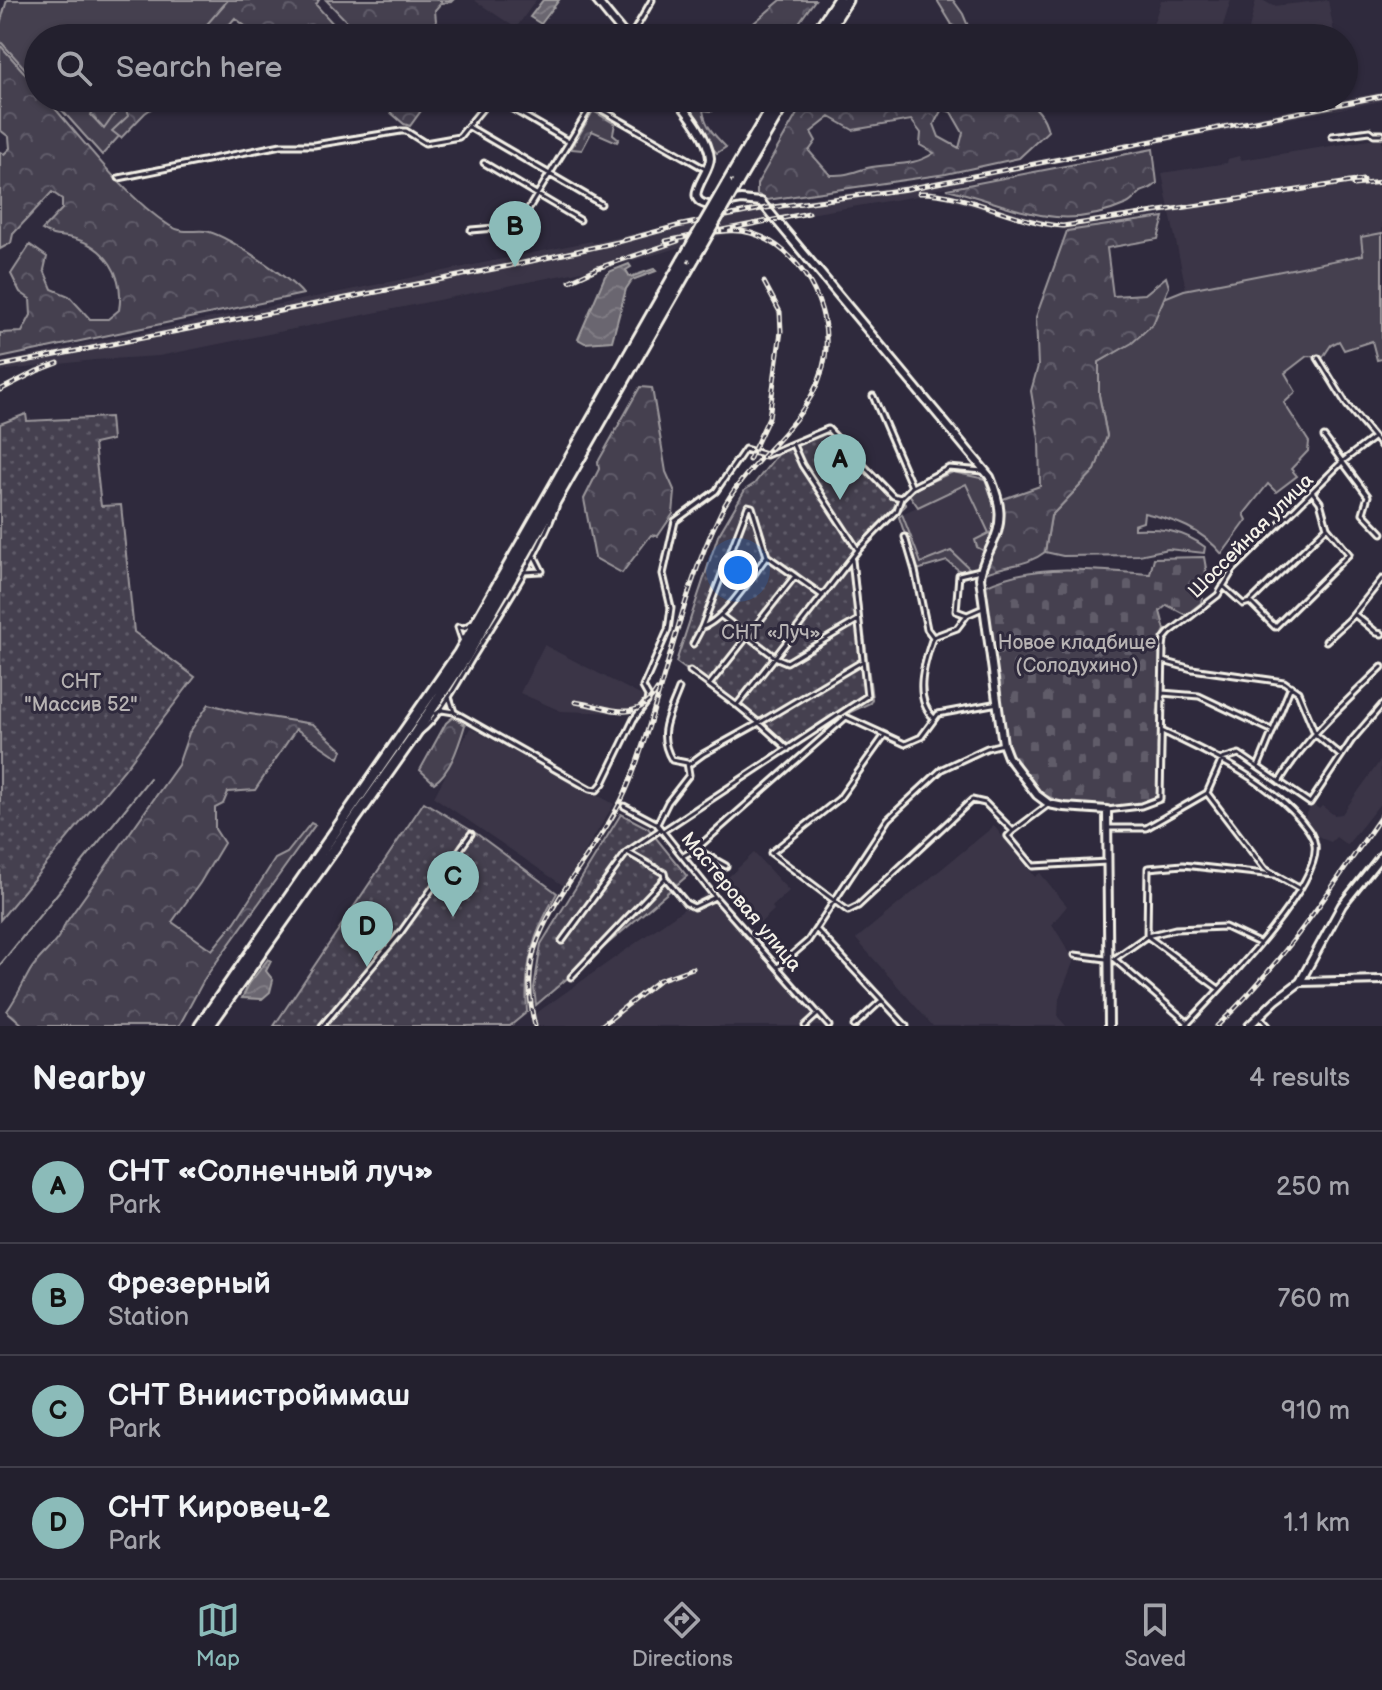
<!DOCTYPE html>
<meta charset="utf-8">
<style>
body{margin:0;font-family:"Balsamiq Sans",sans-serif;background:#2b2836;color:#f1f3f6}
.you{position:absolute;left:738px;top:570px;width:28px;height:28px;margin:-20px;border:6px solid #fff;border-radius:50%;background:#1a73e8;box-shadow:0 0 0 12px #1a73e833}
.badge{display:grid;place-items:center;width:52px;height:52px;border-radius:50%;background:#8bbbb9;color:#111;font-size:26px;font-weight:700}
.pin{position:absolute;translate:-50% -66px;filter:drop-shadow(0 2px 4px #0008)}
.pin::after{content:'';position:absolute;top:42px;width:28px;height:24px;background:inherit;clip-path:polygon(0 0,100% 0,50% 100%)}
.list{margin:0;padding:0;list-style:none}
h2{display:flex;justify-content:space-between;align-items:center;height:104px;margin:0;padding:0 32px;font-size:34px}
h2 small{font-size:26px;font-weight:400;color:#a3a3aa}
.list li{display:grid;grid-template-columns:52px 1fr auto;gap:24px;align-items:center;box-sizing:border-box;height:112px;padding:0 32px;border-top:2px solid #403e4a}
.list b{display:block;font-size:30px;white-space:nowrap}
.list p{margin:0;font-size:26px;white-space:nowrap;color:#a3a3aa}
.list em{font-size:26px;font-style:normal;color:#a3a3aa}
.icon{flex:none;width:44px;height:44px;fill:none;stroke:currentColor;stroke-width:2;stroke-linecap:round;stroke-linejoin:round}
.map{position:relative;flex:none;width:1382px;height:1026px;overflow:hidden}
.search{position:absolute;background:#23202e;box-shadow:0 2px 6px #0004;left:24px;right:24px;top:24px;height:88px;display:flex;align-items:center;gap:20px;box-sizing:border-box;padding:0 28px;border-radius:44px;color:#a3a3aa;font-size:30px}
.sheet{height:552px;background:#23202e}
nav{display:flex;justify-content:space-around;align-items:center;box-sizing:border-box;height:112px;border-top:2px solid #403e4a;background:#23202e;font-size:22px;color:#a3a3aa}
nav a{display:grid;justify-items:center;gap:4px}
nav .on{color:#8bbbb9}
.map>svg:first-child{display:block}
.built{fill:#3b3647}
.grass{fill:#454050;stroke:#9c989c;stroke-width:2}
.forest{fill:url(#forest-crowns);stroke:#9c989c;stroke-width:2;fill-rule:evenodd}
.cemetery{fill:url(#cemetery-stones);stroke:#9c989c;stroke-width:2}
.garden{fill:url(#garden-dots);stroke:#9c989c;stroke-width:2}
.water{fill:url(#water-waves);stroke:#a19ea0;stroke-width:2}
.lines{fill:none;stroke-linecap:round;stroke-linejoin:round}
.stream{stroke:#a19ea0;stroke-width:2}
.street-casing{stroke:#f4f1e8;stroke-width:9}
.secondary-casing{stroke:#f4f1e8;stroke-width:12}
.highway-casing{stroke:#f4f1e8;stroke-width:15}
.street{stroke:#2f2a3d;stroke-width:3}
.secondary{stroke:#2f2a3d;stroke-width:6}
.highway{stroke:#2f2a3d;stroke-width:9}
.rail-casing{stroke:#f4f1e8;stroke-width:5}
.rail{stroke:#2f2a3d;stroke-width:2;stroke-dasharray:6;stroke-linecap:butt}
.highway-bridge-casing{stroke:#f4f1e8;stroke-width:15;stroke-linecap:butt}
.highway-bridge{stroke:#2f2a3d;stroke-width:9}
.labels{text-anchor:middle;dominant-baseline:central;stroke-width:6;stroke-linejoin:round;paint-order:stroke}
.street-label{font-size:20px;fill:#f4f1e8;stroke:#2f2a3d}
.park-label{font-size:20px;fill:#b7b3b3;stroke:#2f2a3d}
</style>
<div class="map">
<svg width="1382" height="1026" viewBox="0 0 1382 1026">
<defs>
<pattern id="forest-crowns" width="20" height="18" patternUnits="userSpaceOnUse" patternTransform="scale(2)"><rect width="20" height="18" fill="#454050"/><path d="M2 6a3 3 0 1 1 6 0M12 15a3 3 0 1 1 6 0" fill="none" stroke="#605c69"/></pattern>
<pattern id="cemetery-stones" width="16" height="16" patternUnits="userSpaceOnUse" patternTransform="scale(2)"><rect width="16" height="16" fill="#454050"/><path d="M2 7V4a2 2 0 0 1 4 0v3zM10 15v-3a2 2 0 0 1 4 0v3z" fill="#605c69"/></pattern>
<pattern id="garden-dots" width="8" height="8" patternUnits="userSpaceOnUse" patternTransform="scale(2)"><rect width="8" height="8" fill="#454050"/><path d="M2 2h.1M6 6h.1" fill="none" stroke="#605c69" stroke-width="1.8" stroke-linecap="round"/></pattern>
<pattern id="water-waves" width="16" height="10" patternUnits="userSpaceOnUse" patternTransform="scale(2)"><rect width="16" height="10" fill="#6a6670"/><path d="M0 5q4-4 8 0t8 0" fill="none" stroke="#807c84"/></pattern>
</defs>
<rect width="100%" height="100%" fill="#2f2a3d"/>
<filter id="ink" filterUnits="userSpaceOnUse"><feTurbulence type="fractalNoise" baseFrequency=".0125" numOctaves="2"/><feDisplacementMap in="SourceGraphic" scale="16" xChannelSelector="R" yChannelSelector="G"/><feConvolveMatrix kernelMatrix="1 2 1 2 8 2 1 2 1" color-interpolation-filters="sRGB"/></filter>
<g filter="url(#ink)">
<path class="built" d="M474 0H536L516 28Z
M1161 0H1231L1219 38H1149Z
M1256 0H1262L1273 6 1328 0 1335 38H1247Z
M1382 92V101L1052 164 933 190 1064 225 1169 209 1162 173 1227 163 1228 159 1239 156 1241 160 1382 138V233L1362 237 1364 255 1186 289 1170 213 1066 230 1043 227 929 194 780 219 632 261 159 356 94 360 0 371V363L78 345 592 241 593 243 761 205 925 182Z
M965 484 989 534 977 565 970 569 951 551 921 564 902 514Z
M544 645 644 697 638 710 620 713 561 711 520 693Z
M470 728 614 804 564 886 434 797Z
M1380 761 1382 801 1347 845 1336 837 1331 842 1323 839 1307 828 1303 821 1312 804 1319 809 1322 806 1334 815 1342 814Z
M994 826 1035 877 1040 873 1067 906 1052 924 1074 960 1059 998 1058 1017 1066 1026H933L856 939Z
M754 853 789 891 772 907 774 910 759 924 722 883Z
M708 892 824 1026H532L535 1014Z"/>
<path class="grass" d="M7 0H243L209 38H38V83L0 41V24Z
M51 98H154L102 155Z
M1382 233V359L1377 360 1372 341 1344 350 1339 341 1331 345 1323 357 1307 356 1285 373 1296 392 1284 403 1309 442 1308 451 1291 469 1297 476 1276 492 1268 484 1244 514 1247 520 1222 554C1201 529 1176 520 1144 513L1143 522 1134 525V529C1160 528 1183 530 1205 547L1204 553 1168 549 1139 555 1063 556 1045 552 1051 516 1095 470 1107 436 1099 395V362C1135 341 1147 337 1164 298L1184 290 1363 255 1361 237Z
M953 472 985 479C999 516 999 523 983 559L984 551 977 547 975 540 989 533 966 484 918 507 909 494 920 486Z
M902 514 921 563 951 551 970 569 960 571 947 561 917 570 899 517Z"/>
<path class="forest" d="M228 0H319L316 5 346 38H318L307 27 296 38H260L235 18 218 38H195Z
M326 0H453L451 2 441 3 435 10 436 21 444 34 460 30 464 38H363Z
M781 0H815L788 38H736Z
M937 0H953L963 14 973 38H957L951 23Z
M0 45 38 88V98H46C81 138 126 198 170 226 183 234 192 230 205 231 224 233 291 279 303 294L0 358V333L22 332 31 315 30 299 20 292 11 274 30 245 47 257 44 270 52 289 69 296 90 319H108L119 310C125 276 106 246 72 238 59 235 55 238 42 230L62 209V199L52 192 13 234 11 243 0 249V152L4 154 10 148 9 137 0 130Z
M98 98H167L145 113 121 138 112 131 128 116 126 110 116 112 104 129 91 115Z
M374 98H426L423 108 410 126 404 124Z
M682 98H708L712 111 703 110C705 126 715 136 726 147L717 153 709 145 698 119Z
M806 98H953L963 108 962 98C997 98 1038 88 1048 131L1019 158 946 174 767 200 757 194V184ZM942 109 951 112 963 133 959 148 939 137 934 124ZM830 117 853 130 911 120 921 133 920 145 934 153C911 168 892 162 867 168 850 173 849 175 830 175L809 151 816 141 811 132Z
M593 111 615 124 613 134 619 139 617 142 592 131 582 150 571 149Z
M1153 149 1157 183C1152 189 1148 189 1141 192 1136 196 1133 201 1127 204 1057 235 1014 205 947 189Z
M1164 217 1158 239 1107 248 1113 296 1145 294 1166 277 1169 287 1153 324 1132 343 1099 362V395L1107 436 1095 470 1051 516 1045 552C1026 567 1005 564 984 574L1003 526V499L1040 486 1039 439 1031 391 1038 366 1036 317 1067 231Z
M640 387 652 388 666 472 675 492 673 514 658 536 651 535 622 573 595 558 584 499 599 469 598 462Z
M209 704 244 713 313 724 342 750 339 758 296 729 255 790 228 792 223 804 215 808V829L224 843 200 883 172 922 212 950 235 922 275 859 287 853 311 823 315 825 205 978 179 1026H24L7 1011C17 997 22 985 30 971 40 954 59 944 65 924L178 765 189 733Z
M453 717 465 725C459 744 451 772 434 783L420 770 446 723Z"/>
<path class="cemetery" d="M1204 557 1207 574 1201 603 1186 615 1167 605 1160 611 1165 630 1160 641 1158 795C1134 813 1084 805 1055 803L1054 799C1030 792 1016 765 1005 744L985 586C1035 561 1096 571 1150 574L1154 558Z"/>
<path class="garden" d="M26 414 27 421 110 417 112 440 94 444 101 506 121 505 134 632 195 677 124 770 0 920V424Z
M827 427 834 430 906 505 872 538 855 560 872 699 870 703 840 717 789 751 739 709 676 662 718 536 745 490 754 484 784 446Z
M424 802 477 834 557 893C533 934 524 964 527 1012L510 1026H274Z
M621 814 648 828 687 876 536 1005 534 988 541 944Z"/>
<path class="water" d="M543 0H559L541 24 530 17Z
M629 264 631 267 626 270 630 277 654 269 656 271 632 280 626 289 612 341 585 343 578 339 605 276 611 271Z
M268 959 271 961 266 971 273 980 270 992 262 999 242 998 249 984Z"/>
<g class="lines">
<path class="stream" d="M0 965 150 778"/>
<g class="street-casing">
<path id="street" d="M630 38 652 0
M494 98 569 142
M581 98 707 170
M469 127 601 204
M1332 136 1370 131 1374 134H1382
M484 163 580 220
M119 178 281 145H314L401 131H406L425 143 459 137 491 98
M471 230 518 226 596 98
M1318 358 1347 405 1382 447
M873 396 912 487
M1324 437 1368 496 1363 513 1382 533
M793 445 802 465 858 550
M901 498 912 487 949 468 983 471
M905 537 915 571 927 629 933 637C925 661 912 698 934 718
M535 557 542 571
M524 572 540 571
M1223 586 1243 604 1250 602 1275 627 1349 554 1327 527 1320 502 1313 493
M1250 602 1327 527
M1354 614 1377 633 1382 634
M967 615 956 611 959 575 980 570
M858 620 787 662 775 657 737 705 759 723 863 661
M702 627 748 506 752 507 767 556
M933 637 957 628 967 615 983 608
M462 639 458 627 464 628 472 623
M1326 641 1350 619 1382 579
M693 644 702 627C724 621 753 574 767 556L823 596
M1163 661 1192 669 1284 682 1298 692 1316 735 1341 756
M690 671 736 705
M709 685 795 576
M1162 693 1199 696 1273 731
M449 697 454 712
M435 714 442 710 454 712 590 789 597 790 603 783 634 719 647 702 648 696 643 687 668 630 671 608 663 574 675 521 716 491 745 449 766 455 828 429 893 496 901 498 897 510 858 550 775 657 720 615
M846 717 905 744 921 737 938 714 998 703
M1162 731C1212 755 1262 777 1300 819 1306 827 1314 835 1315 845 1321 887 1215 994 1185 1026
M420 732C440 717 459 680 473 657 502 609 536 560 556 507
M884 736 839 799 771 853 848 911 858 906 972 800 985 803 1013 831 1049 804
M688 765 703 754 759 723 788 749
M1258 767 1291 686
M1279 782C1306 737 1345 703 1382 667
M624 806 656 823 715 897 829 1026
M1107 810 1141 806 1160 799 1163 648 1164 639 1169 633 1218 595 1233 570 1343 461 1373 438
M657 824 668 802 689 775 687 763 672 760C656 733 669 716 679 689
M1109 828H1146L1207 793
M663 831 867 696 852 560
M1013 831 1008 836 1033 866 1107 862
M683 856 696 849
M726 866 696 849 846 717
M666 879 686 903 694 907 715 897
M1300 889 1265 869 1207 793 1222 759 1239 754 1310 803 1352 740 1382 705
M816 929 906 1026
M562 941 627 852 661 829
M1075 955 1106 959
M1114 959 1147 936 1175 929 1225 927 1259 943
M1114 959 1187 1022
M778 967 808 941 888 819 942 769 987 748 1003 744
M571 977 665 878 664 873 627 852
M1219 989 1147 936 1148 868 1183 865 1274 875
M1259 1016 1268 1026
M322 1026 401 932 471 834
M805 1026 817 1015
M854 1026 882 1000"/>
</g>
<g class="secondary-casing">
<path id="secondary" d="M596 0 627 38
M676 98C688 113 709 139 710 158 710 176 677 202 714 206
M725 203 741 200 761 202 990 477C1001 503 1004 522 991 547 986 558 981 566 980 578L1003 744 1008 757 1037 795 1049 804 1064 807 1107 810 1109 1026
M1300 982 1382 980
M1249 1026 1276 1000 1300 982 1342 905 1382 855"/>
</g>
<g class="highway-casing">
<path id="highway" d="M813 38 838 0
M823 38 847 0
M737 183 787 98
M727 184 777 98
M200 1026 459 653 683 260
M209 1026 413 737 466 657 694 258"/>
</g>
<use href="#street" class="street"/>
<use href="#secondary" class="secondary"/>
<use href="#highway" class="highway"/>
<g class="rail-casing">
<path id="rail" d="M1353 185 1382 182
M919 193C968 192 1014 223 1063 226L1363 180
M666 241 809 213
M570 281 598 268 678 241
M0 366 509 266 618 242 677 226 766 208 907 189 1382 96
M0 390 37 371 58 363
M749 460 769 417 781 331 780 312 764 282
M575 702C608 706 635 726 657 690
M535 1026C528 997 527 965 539 937 562 881 608 837 630 781 664 694 680 594 721 512 749 456 815 421 825 358 833 308 801 248 751 233 737 229 723 231 709 233
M601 1026 659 980 693 968
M1217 1026C1283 964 1331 888 1382 815"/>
</g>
<use href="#rail" class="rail"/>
<g class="highway-bridge-casing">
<path id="highway-bridge" d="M694 258 737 183
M683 260 727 184"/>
</g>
<use href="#highway-bridge" class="highway-bridge"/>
</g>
</g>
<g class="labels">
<g class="street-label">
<text transform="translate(1251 536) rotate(-45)">Шоссейная улица</text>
<text transform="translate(741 902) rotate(50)">Мастеровая улица</text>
</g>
<g class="park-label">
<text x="771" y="633">СНТ «Луч»</text>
<text x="1077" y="643">Новое кладбище<tspan x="1077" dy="23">(Солодухино)</tspan></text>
<text x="81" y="682">СНТ<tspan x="81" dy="23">"Массив 52"</tspan></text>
</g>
</g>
</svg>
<div class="you"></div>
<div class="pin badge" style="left:840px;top:500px">A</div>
<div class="pin badge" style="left:515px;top:267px">B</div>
<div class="pin badge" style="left:453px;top:917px">C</div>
<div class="pin badge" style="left:367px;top:967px">D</div>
<div class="search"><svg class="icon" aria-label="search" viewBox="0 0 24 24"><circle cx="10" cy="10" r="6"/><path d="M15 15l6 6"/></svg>Search here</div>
</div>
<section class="sheet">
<h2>Nearby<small>4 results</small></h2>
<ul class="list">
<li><span class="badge">A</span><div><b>СНТ «Солнечный луч»</b><p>Park</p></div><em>250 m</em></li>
<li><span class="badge">B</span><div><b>Фрезерный</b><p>Station</p></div><em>760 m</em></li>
<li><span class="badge">C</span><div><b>СНТ Вниистройммаш</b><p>Park</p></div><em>910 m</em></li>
<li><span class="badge">D</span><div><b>СНТ Кировец-2</b><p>Park</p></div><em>1.1 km</em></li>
</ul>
</section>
<nav>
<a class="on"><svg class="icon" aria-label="map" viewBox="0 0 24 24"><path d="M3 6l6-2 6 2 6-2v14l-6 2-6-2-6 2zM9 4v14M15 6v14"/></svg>Map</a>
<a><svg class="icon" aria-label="directions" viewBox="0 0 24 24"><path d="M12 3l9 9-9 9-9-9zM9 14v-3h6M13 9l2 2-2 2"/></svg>Directions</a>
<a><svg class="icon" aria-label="saved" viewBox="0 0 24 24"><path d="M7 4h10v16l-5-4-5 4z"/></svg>Saved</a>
</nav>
